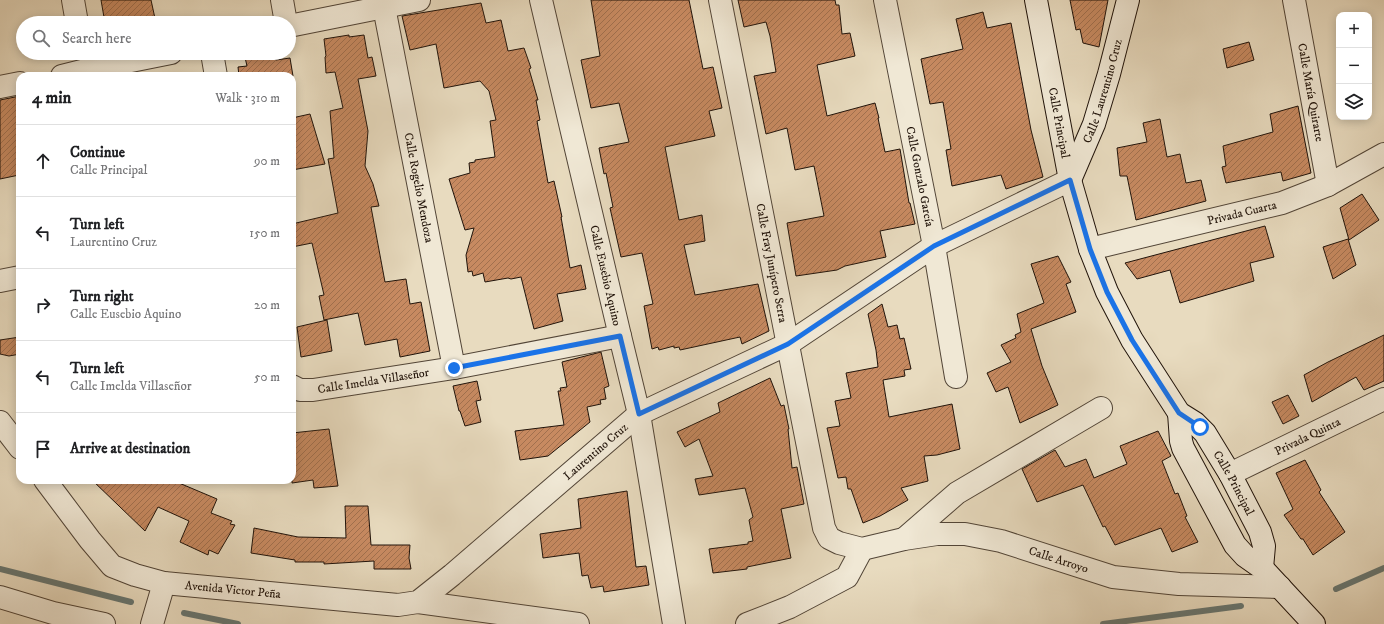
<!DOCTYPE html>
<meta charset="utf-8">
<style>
body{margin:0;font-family:"IM FELL DW Pica",serif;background:#f2f2f2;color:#202124}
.controls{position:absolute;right:12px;top:12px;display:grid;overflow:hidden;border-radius:8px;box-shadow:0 2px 10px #0003}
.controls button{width:36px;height:36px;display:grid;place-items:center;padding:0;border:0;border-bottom:1px solid #e0e0e0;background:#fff;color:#202124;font:20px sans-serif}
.stop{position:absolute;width:12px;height:12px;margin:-9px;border:3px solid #1a73e8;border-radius:50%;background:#fff}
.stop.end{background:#1a73e8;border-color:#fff;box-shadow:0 1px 4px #0008}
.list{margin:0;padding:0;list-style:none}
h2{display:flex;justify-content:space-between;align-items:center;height:52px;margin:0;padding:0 16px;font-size:17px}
h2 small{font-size:13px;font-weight:400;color:#757577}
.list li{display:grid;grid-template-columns:26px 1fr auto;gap:12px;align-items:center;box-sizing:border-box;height:72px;padding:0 16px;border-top:1px solid #e0e0e0}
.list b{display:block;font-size:15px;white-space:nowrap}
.list p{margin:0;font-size:13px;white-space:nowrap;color:#757577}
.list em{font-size:13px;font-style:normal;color:#757577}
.icon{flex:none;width:22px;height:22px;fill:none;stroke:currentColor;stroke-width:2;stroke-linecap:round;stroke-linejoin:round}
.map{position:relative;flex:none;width:1384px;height:624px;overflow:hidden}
.search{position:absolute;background:#fff;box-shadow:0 2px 10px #0003;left:16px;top:16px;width:280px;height:44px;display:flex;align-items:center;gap:10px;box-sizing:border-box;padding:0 14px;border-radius:22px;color:#757577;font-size:15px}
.panel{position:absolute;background:#fff;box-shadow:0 2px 10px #0003;left:16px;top:72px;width:280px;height:412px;border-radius:12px}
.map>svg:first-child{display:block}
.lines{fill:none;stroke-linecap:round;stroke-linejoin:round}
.stream{stroke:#687772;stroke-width:6}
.building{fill:url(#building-hatch);stroke:#20130a}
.street-casing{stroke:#524537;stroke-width:24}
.secondary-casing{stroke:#20130a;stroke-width:24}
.street{stroke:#f0e8d5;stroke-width:22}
.secondary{stroke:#f0e8d5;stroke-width:22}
.route{stroke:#1a73e8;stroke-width:5}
.labels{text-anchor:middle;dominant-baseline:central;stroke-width:3.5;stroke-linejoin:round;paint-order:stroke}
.street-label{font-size:12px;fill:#20130a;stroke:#f0e8d5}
</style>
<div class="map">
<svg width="1384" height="624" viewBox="0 0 1384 624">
<defs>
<pattern id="building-hatch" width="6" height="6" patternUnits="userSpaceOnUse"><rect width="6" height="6" fill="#c78a61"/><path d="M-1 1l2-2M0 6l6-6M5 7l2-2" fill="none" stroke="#a1704e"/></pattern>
</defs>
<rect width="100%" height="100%" fill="#e8dbbf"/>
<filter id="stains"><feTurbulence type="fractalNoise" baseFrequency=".005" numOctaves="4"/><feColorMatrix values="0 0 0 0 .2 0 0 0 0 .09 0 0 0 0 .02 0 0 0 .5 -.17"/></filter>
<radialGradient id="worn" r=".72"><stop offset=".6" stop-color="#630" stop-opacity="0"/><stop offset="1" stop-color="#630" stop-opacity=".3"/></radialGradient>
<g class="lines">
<path class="stream" d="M0 569 131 602
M1336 589 1384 568
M184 613 238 624
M1103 624 1241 606"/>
</g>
<path class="building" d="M101 0H151L156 23H105Z
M591 0H689L703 69 713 67 722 108 709 111 715 136 665 147 679 220 702 215 705 241 684 245 695 295 758 284 769 331 742 344 740 337 680 350 679 347 674 348V346L659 350 658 347 652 349 644 306 653 304 642 253 621 257 610 208 613 207 606 173 604 174 599 148 629 142 619 103 591 108 581 60 600 56Z
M738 0H835L836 5H839L842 34 850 33 855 56 817 65 827 116 875 103 879 118H878L885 152 900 149 909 203H910L915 224 880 231 886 257 845 266 837 270 796 276 787 223 824 216 814 166 795 170 787 128 766 134 754 76 776 72 770 36 766 22 744 27Z
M1070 0H1108L1099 47 1083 43 1080 29 1076 30Z
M481 3 486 23 501 20 508 51 524 48 531 68 529 69 538 100H536L540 120 537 121 548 183 554 181 562 217H561L570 268 581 265 586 289 557 294 563 321 534 329 521 277 511 279 508 278 485 282 483 273 473 276 472 271 468 272 466 255 474 228 465 230 449 179 470 173 469 163 475 162V160L495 157 490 121 496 120 489 91 480 81 444 88 436 44 410 50 402 16Z
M983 12 987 28 1011 23 1031 130 1043 177 1006 189 1001 175 952 186 946 150 951 149 943 102 930 104 921 59 963 49 956 19Z
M349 35V37L364 35 368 58 372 57 376 76 358 79 368 131 365 166 373 184 379 206 371 207 385 282 406 279 410 304 421 302 430 351 400 357 397 339 365 345 358 313 324 320 319 296 324 295 312 243 292 247V224L338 213 328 159 334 158 330 111 343 108 335 72 326 73 325 57 326 56 324 39Z
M1249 42 1254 60 1227 68 1223 49Z
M244 53H274L276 60 290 58 293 76H239L238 67 247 66Z
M20 96V164L17 165 19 175 0 179V100Z
M1298 106 1311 173 1283 181 1281 172 1226 183 1222 167 1226 166 1223 146 1273 132 1270 114Z
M310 114 325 164 292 170V118Z
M1160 119 1167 157 1180 154 1186 183 1201 180 1206 201 1136 220 1127 176H1120L1117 148 1147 142 1143 123Z
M1362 194 1379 220 1349 240 1340 208Z
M1265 226 1274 257 1250 263 1254 281 1180 303 1170 270 1137 279 1125 263Z
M1348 239 1356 265 1333 279 1323 247Z
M1058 256 1071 282 1066 284 1076 312 1031 329 1042 366 1058 405 1020 423 1008 387 996 392 987 373 1011 362 1001 345 1016 338 1015 335 1021 332 1017 314 1044 303 1031 264Z
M882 304 888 327 897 325 900 339 904 338 911 369 904 370 905 376 883 380 889 417 952 404 960 449 937 455 924 456 928 481 901 488 908 500 880 516 863 523 851 489H848L846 477 838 478 827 428 840 426 835 401 851 398 846 373 878 367 876 350 868 314Z
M327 320 332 351 301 357 297 327Z
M1384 335V381L1364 390 1356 377 1312 402 1304 375 1328 362Z
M20 337V354L9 356 0 354V340Z
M601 352 609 386 604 388 606 399 600 400 601 404 587 407 590 422 548 456 520 460 515 431 564 425 558 391H561L560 388 567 387 562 362Z
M770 378 781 406 784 405 789 429H788L792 468 797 467 804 504 781 509 791 558 747 567V569L713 573 709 549 748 544V542L753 541 749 520 753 517 745 488 699 495 695 479 713 476 699 439 685 447 677 432 720 412 718 403Z
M477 381 481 400 476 401 481 422 465 426 460 411H459L453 386Z
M1288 395 1299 416 1283 424 1272 402Z
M329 429 338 486 314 488 313 480 292 483V433Z
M1158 431 1171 456 1162 461 1175 494 1178 493 1187 516 1185 517 1198 542 1172 552 1161 528 1115 545 1105 526 1103 527 1083 485 1037 502 1022 469 1055 450 1065 467 1086 459 1094 478 1127 464 1120 446Z
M1305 460 1321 490 1319 492 1345 532 1313 555 1303 539H1301L1284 515 1293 509 1276 473Z
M92 480H172L217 499 211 513 232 521 230 524 235 525 218 554 209 550 208 555 180 542 189 521 158 507 145 531Z
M627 491 636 567 646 566 649 585 604 592 603 586 591 588 588 575 582 576 579 553 543 558 540 534 581 528 578 499Z
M345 506H368L371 545H410L409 558 411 569H374V561L324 564V562H295V560L251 553 254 528 298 537 346 538Z"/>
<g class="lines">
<g class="street-casing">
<g id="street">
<path d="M73 0 77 23"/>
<path d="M282 0 286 23"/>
<path id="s1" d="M541 0 620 336 639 414 674 624"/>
<path id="s2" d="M720 0 824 528 829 538 839 543 862 549 904 539 937 534H965L1001 541 1113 577 1179 584 1280 587"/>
<path id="s3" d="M885 0 934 246 956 377"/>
<path id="s4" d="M1294 0 1328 185"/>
<path id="s5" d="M384 7 454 368"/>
<path d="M289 26 419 0"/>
<path d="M212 53 216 76"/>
<path d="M62 76 86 70 171 53"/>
<path d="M0 87 20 83"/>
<path id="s6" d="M1090 249 1282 203 1328 185 1384 154"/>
<path d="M0 281 20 277"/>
<path id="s7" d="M292 386 300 390H313L454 368 620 336"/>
<path d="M0 422 20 448"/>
<path id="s8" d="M1230 474 1384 399"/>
<path id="s9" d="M45 480 90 540 112 566 135 575 164 583 398 605 418 602 452 575 639 414 788 344 934 246 1070 180"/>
<path d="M904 539 957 493 1101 408"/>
<path d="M0 597 53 613 104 624"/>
<path d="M418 602 578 624"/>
<path d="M152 624 164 583"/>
<path d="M747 624 790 607 847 577 862 549"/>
</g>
</g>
<g class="secondary-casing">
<g id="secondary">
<path id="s10" d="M1036 0 1070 180 1090 249 1107 292 1132 340 1179 413 1195 423 1205 433 1230 474 1260 532 1264 546 1262 568"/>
<path id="s11" d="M1070 180 1094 124 1109 74 1128 0"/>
<path d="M1179 413 1181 441 1183 448 1235 545 1245 556 1262 568 1314 624"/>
</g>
</g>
<use href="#street" class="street"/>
<use href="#secondary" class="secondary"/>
</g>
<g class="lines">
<path class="route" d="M454 368 620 336 639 414 788 344 934 246 1070 180 1090 249 1107 292 1132 340 1179 413 1200 427"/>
</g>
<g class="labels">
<g class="street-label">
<text stroke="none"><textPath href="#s11" startOffset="95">Calle Laurentino Cruz</textPath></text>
<text stroke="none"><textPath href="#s4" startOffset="94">Calle María Quirarte</textPath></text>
<text stroke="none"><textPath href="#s10" startOffset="125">Calle Principal</textPath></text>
<text stroke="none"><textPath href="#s3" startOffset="180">Calle Gonzalo García</textPath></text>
<text stroke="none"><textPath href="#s5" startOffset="184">Calle Rogelio Mendoza</textPath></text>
<text stroke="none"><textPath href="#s6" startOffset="156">Privada Cuarta</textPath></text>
<text stroke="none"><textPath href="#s2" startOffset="268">Calle Fray Junípero Serra</textPath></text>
<text stroke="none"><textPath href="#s1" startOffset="283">Calle Eusebio Aquino</textPath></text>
<text stroke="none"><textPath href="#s7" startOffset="83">Calle Imelda Villaseñor</textPath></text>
<text stroke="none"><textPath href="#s8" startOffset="86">Privada Quinta</textPath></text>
<text stroke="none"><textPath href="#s9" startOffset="652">Laurentino Cruz</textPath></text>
<text stroke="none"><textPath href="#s10" startOffset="533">Calle Principal</textPath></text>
<text stroke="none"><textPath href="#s2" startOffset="786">Calle Arroyo</textPath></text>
<text stroke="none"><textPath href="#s9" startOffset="233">Avenida Victor Peña</textPath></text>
</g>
</g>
<rect width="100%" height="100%" filter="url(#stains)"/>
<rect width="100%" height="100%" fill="url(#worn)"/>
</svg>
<div class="controls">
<button>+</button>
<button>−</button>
<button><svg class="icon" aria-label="layers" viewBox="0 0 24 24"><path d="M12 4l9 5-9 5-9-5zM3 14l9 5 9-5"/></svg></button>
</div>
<div class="stop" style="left:1200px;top:427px"></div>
<div class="stop end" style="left:454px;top:368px"></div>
<div class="search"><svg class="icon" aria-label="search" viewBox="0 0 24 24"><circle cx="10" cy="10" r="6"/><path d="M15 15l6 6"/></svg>Search here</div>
<section class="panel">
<h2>4 min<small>Walk · 310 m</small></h2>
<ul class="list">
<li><svg class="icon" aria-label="ahead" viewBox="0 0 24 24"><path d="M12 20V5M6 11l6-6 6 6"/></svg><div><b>Continue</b><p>Calle Principal</p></div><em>90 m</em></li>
<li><svg class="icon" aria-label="left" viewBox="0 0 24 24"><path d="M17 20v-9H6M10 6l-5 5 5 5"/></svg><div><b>Turn left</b><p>Laurentino Cruz</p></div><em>150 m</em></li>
<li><svg class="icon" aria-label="right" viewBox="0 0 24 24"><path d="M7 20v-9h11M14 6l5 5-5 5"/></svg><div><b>Turn right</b><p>Calle Eusebio Aquino</p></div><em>20 m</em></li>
<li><svg class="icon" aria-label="left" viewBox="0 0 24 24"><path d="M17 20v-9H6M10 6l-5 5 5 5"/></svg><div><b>Turn left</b><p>Calle Imelda Villaseñor</p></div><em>50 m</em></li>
<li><svg class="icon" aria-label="arrive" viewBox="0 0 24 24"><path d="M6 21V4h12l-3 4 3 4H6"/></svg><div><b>Arrive at destination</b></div></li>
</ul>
</section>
</div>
